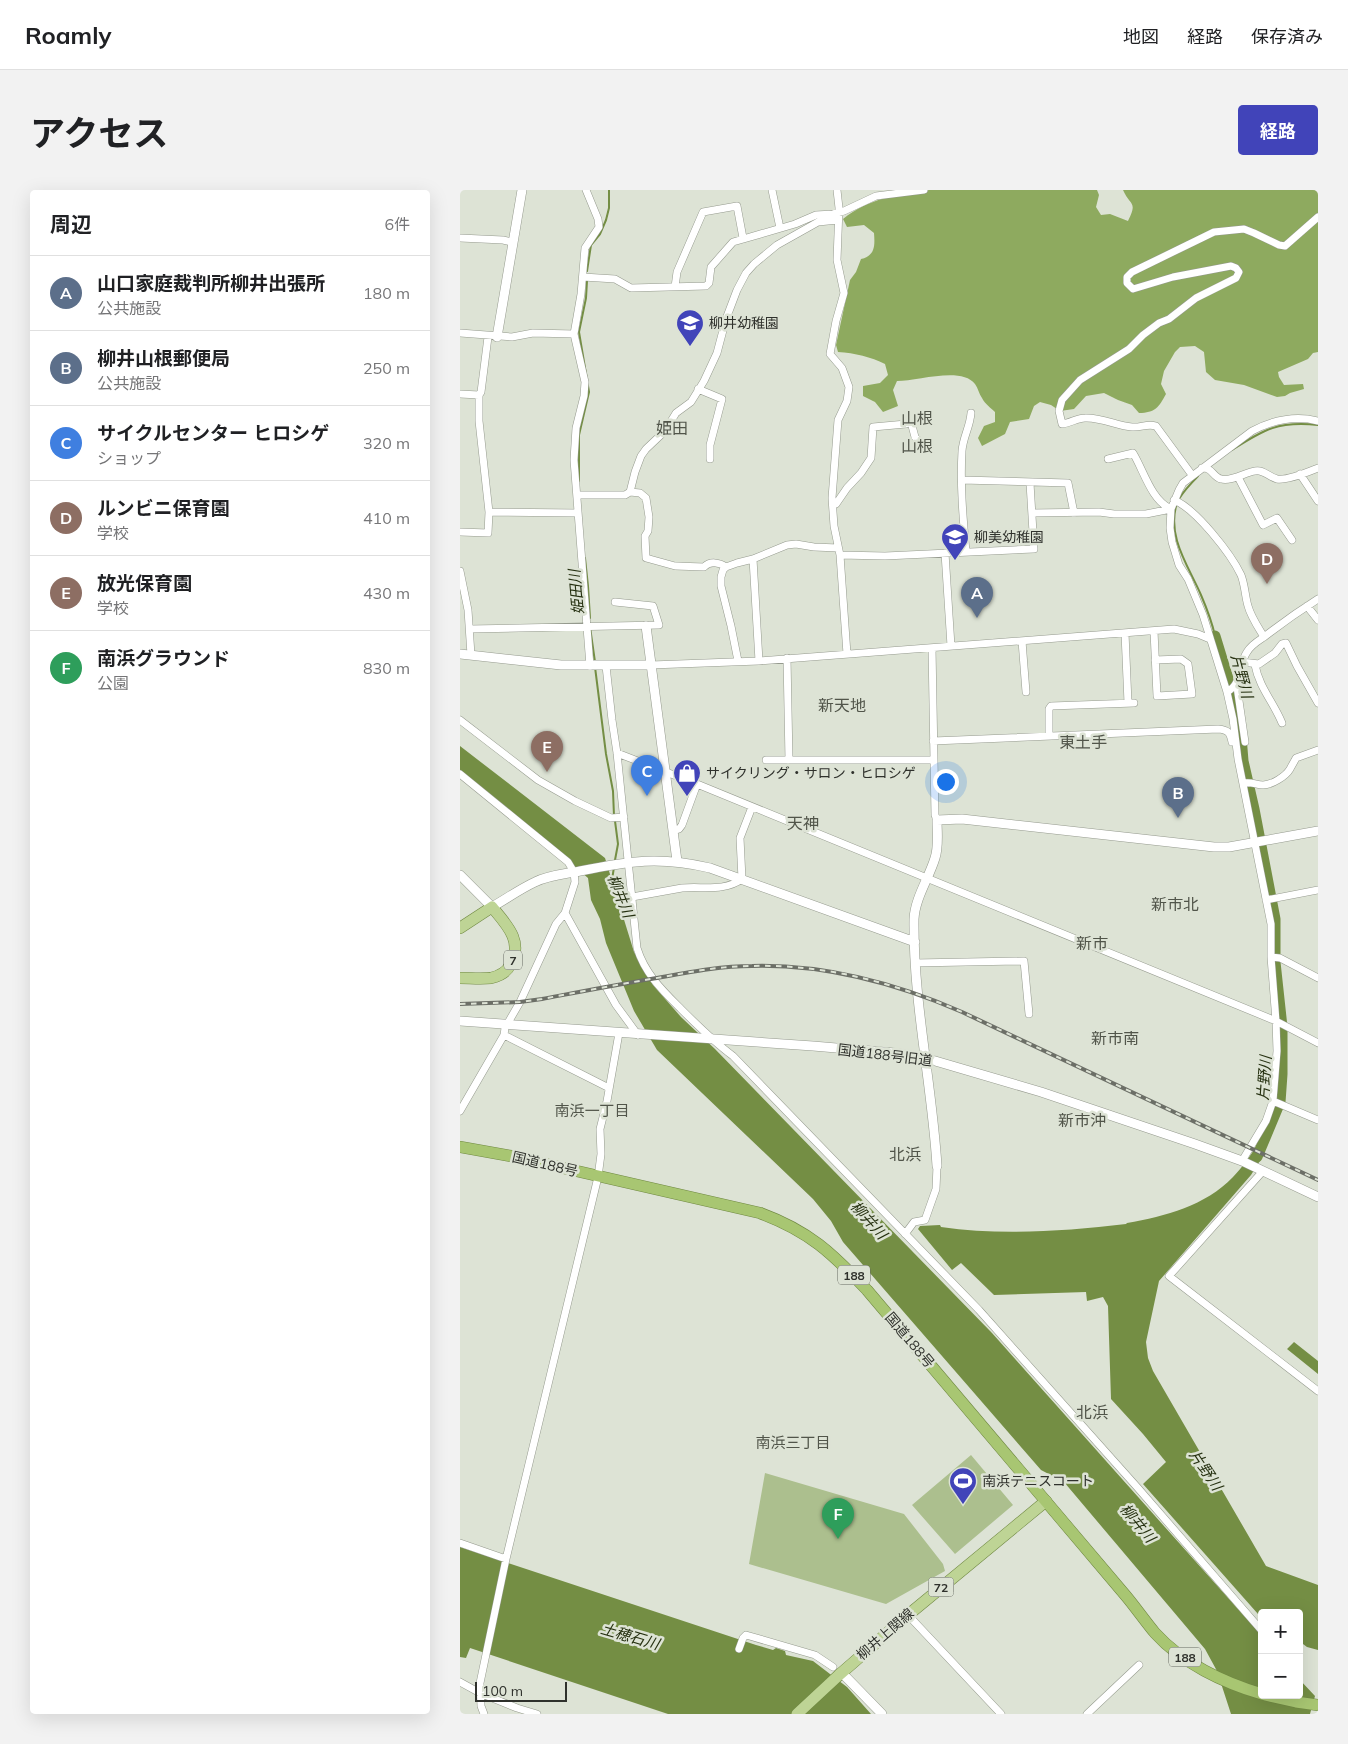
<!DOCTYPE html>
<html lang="ja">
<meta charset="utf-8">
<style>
body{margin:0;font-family:Mulish,"Noto Sans JP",sans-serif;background:#f2f2f2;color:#202124}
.controls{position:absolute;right:15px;bottom:15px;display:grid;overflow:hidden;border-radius:5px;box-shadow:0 5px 20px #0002}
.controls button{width:45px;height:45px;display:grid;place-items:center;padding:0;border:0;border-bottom:1px solid #e0e0e0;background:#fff;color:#202124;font:25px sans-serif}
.scale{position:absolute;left:15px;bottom:12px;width:92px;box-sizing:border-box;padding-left:5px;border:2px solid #2f312c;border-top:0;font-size:14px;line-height:18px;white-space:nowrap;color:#2f312c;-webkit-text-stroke:4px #dde3d5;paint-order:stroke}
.you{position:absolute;left:485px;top:591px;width:18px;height:18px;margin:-12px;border:4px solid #fff;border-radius:50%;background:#1a73e8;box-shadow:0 0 0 8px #1a73e833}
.badge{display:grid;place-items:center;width:32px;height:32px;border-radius:50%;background:#4144b9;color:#fff;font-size:16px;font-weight:700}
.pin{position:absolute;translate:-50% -41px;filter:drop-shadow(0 1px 2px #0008)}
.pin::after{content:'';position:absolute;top:26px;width:18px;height:15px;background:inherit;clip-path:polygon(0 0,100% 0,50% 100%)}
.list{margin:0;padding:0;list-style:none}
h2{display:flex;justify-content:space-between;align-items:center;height:65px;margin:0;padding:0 20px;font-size:21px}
h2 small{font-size:16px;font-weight:400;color:#757577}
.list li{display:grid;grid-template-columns:32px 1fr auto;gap:15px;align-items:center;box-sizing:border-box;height:75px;padding:0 20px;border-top:1px solid #e0e0e0}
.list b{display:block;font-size:19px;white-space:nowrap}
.list p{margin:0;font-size:16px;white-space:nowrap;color:#757577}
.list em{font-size:16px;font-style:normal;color:#757577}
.map{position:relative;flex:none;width:858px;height:1524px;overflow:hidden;border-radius:5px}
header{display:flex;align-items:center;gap:30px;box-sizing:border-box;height:70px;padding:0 25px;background:#fff;border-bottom:1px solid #e0e0e0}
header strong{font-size:24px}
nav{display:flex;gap:28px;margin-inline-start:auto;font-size:18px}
.intro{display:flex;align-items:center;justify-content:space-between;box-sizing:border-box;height:120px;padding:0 30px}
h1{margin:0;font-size:35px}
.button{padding:12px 22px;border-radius:5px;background:#4144b9;color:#fff;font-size:18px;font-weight:700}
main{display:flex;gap:30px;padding:0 30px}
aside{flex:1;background:#fff;border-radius:5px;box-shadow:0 5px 20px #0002}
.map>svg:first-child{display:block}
.green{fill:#acbf8e}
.forest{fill:#8eaa5f}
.water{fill:#748e44}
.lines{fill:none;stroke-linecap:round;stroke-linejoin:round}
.stream{stroke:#748e44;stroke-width:2}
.river{stroke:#748e44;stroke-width:11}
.minor-casing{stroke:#959a8e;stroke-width:8}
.tertiary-casing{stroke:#959a8e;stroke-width:10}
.primary-casing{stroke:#708943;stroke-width:12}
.trunk-casing{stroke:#708943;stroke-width:12}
.minor{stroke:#fff;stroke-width:7}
.tertiary{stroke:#fff;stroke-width:9}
.primary{stroke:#bed495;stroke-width:11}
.trunk{stroke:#a8c672;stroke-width:11}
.rail-casing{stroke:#6c6f67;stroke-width:4}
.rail{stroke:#dde3d5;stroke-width:2;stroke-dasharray:5.5;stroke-linecap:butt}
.labels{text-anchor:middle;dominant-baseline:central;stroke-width:5;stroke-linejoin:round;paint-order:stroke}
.shield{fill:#dde3d5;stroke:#63665f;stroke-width:1}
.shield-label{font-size:12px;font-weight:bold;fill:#2f312c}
.poi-label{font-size:14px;fill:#2f312c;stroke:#dde3d5;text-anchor:start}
.street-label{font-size:14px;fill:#2f312c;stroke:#dde3d5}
.water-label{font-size:15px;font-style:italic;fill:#263111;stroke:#dde3d5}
.neighbourhood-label{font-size:15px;fill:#51554a;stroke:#dde3d5}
.quarter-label{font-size:16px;fill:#51554a;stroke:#dde3d5}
</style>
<header>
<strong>Roamly</strong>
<nav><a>地図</a><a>経路</a><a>保存済み</a></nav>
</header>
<div class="intro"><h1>アクセス</h1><a class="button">経路</a></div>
<main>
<aside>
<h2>周辺<small>6件</small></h2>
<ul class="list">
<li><span class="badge" style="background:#5c6f8a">A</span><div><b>山口家庭裁判所柳井出張所</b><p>公共施設</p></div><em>180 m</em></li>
<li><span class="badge" style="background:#5c6f8a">B</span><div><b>柳井山根郵便局</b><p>公共施設</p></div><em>250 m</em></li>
<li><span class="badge" style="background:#3f7fe0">C</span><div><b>サイクルセンター ヒロシゲ</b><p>ショップ</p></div><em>320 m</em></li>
<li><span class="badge" style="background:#8d6e63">D</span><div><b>ルンビニ保育園</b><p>学校</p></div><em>410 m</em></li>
<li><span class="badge" style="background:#8d6e63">E</span><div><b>放光保育園</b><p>学校</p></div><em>430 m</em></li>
<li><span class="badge" style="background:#2e9e5b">F</span><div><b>南浜グラウンド</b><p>公園</p></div><em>830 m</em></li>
</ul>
</aside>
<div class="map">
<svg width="858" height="1524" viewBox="0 0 858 1524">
<rect width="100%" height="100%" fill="#dde3d5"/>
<path class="green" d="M511 1265 553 1315 495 1364 452 1315Z
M305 1283 444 1324 483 1374 485 1381 426 1414 289 1374Z"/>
<path class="forest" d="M469 0H637L639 5 636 17 641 25 650 24 668 31C678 11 670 16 663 0H858V162L853 163 848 169 818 182 819 187 824 195 843 194 844 199 830 203 825 206 817 207 784 195 755 190 746 182 744 162 735 156 720 157 715 162 704 181 701 194 706 204C699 217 695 223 679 223L672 215 658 210 644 203 626 206 614 219 600 221 591 215 580 212 574 216 569 229 550 232 545 244 522 256 518 248 524 236 535 232V222C531 218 525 214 522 208 519 204 518 198 515 194 502 176 457 191 437 191L433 200 438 216 423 222 415 212 403 206V196L420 193 428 185 425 174C411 167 395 163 378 162L376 155 390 90 396 82 401 69C415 66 415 56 414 43L404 35 387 37 383 29C409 8 437 5 469 0Z"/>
<path class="water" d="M0 556 145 668 174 762 193 795 221 827 255 859 532 1143 802 1446V1505H839V1489L855 1506 850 1524H771L757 1481 745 1459 604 1292 581 1280 383 1052 371 1031 353 1009 197 860 174 821 146 753 140 729 131 710 128 688 0 580Z
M799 953 807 954 801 969 791 985 699 1091 686 1152 688 1168 693 1181 806 1376 858 1395V1460L847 1457 839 1451V1423H802V1425L798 1424 683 1294 706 1272 683 1244 651 1209 648 1116 643 1107 627 1111 626 1102 534 1105 501 1073 492 1080 458 1039 460 1036 480 1035 481 1037C542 1046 605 1041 666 1034L667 1033C706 1026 745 1016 773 987 783 977 791 964 799 953Z
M834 1152 858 1171V1184L827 1159Z
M0 1357 296 1455 313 1460 316 1458 325 1461 326 1465 353 1471 387 1497 411 1524H208L10 1458 6 1468 0 1467Z"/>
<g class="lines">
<path class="stream" d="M127 81 131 55 140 44 146 30 149 18V0
M772 260C805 239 818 231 858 235
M738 286C731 294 721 303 717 313 706 346 729 377 741 405 747 419 752 432 755 446
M119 291V245L129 202 119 142 126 108 127 91
M125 368 128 396 130 428
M130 437 135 472
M135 477 146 564 153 601 154 626
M155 631 158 654 155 670
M152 690 154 677"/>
<path class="river" d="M755 446 773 505 780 534 783 571 794 619 815 729V772L822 837V884L820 912 797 967"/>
<g class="minor-casing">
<path id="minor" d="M126 0 138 29 139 37 125 58 121 104 114 144 125 192 124 206 116 238 114 270 130 476
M312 0 320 38
M377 0 379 18 377 70 384 103 376 131 370 164 382 178 389 197 387 211 378 230 372 308 374 336 380 365 387 464
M0 48 43 50 52 52
M123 87 155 89 171 98 246 96 249 93 251 77 273 52 335 34 356 25 373 24 384 21 416 6 464 0
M215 97 217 82 243 22 277 16 283 48
M0 143 52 147 73 143 114 144
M238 199 262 209 250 255V269
M0 204 19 205
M648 269 673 263C684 281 691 310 711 319
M742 278C752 277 753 287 761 289 771 292 786 282 795 281 803 279 809 287 817 289 827 291 848 282 858 278
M840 284 858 311
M732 285 696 236C687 233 681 238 672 237 657 236 641 227 625 228 617 228 611 233 602 234L599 221 602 210 620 190 669 159 683 145 699 133 709 129 736 108 776 88 779 82 776 78 771 76 713 87 673 99 667 93V87L672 82 754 42 784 39 794 43 819 55 825 56 858 27
M778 287 803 335 817 328 832 350
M502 290 608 293 614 323
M170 302 180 303 186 308 189 327 188 341 185 346 186 368 215 376 244 377C250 371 259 372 266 377
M117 305H165L170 302 175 282 181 266 186 259 205 241 216 223 231 212 244 191 257 163 266 129 277 100 286 83 294 74 317 55 358 32 378 30
M714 310C736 319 771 364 781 385 785 395 785 406 788 416 791 427 798 437 804 447
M373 315 376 314 387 298 401 283 411 268 413 237 446 234 451 232 455 247 459 251
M29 322 118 323
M572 323 639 322 654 324H686L711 319
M0 342 28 343 29 322 19 231V205L21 202 28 147
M506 362C503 328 500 294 502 261 503 247 510 237 511 223
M485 363 491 456
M380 365 425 366 574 359 570 293
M293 369 299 471
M0 381 8 420 11 465
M847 416 858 430
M10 439 199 435 193 416 155 412
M694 441 697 506 732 504 728 474 721 469 695 470
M665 443 668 513
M562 451 566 502
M472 458 475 625 477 630
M327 468 329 570
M278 471 271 436 261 396V387L263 380 266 377 277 373 293 369 327 355 336 354 354 357 378 358
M782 472 799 474 815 463 822 454 826 453 837 476 858 513
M191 475 299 471 714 439 738 444 750 449
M795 475C799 497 814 513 822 533
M146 476 152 530 157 563 177 758C185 784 203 801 221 819 238 836 254 852 273 866L519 1120 677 1297 802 1441
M775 496 777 497 785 552
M767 502C783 493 778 475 787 462 791 455 798 451 804 447 822 433 839 421 858 409
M0 530 78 590 115 611 151 628 164 627
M589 546V519L591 516 674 513
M473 551 758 539C768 540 770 542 772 552
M157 563 237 594 816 831 858 853
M306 570H473
M0 584 108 672 114 682 115 692 105 723 96 734 60 812 45 838 44 845 0 921
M784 593C793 592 796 595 803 595 812 595 826 586 830 579 832 575 834 572 836 568L858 560
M213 641 219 639 222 635 237 594
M172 707C188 704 205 701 222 698 242 696 264 702 282 689L280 648 292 617
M806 710 858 700
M105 723 156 815 178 845
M811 767 820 768 858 788
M455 773 564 771 569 824
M44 845 149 898
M813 911 858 930
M782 971 806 931 813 911 817 861 816 831 811 767V734L778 569 773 529 767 502 743 425 728 389 719 375 712 352 710 338 711 319 719 300 723 293 792 241C813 230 834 225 858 231
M803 981 709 1086 858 1201
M445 1044 454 1032 465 1030 476 999 477 976
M0 1353 46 1369
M448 1425 541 1524
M279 1459 283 1448 286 1445 355 1465 373 1477
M0 1492 20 1503 57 1518 77 1524
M24 1524 21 1516 20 1493 46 1369 138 987 141 964 140 939 147 911 159 843
M627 1524 679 1475"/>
</g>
<g class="tertiary-casing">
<path id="tertiary" d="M37 147 62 0
M186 436 217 671
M0 464 101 475H191
M0 685 32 717C46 709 60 699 75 692 89 685 105 684 120 681 170 671 199 666 250 678L455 752
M0 831 353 856 435 863 465 868 581 902 735 954 782 971 858 1007
M477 976C472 894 453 812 454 729 455 708 469 688 475 668 479 656 477 642 477 630L502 629 754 657H769L858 641
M385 1486 422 1524"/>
</g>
<g class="primary-casing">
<path id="primary" d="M0 738 32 717C47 735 64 752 50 775 47 782 39 786 31 788 21 789 10 788 0 788
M337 1524 379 1485 448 1425 586 1311"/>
</g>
<g class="trunk-casing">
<path id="trunk" d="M0 957 51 966 300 1023C349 1041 372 1063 407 1100L666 1406C676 1418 685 1431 695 1443 722 1473 764 1493 802 1504
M805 1505 836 1512 858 1515"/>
</g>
<use href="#minor" class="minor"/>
<use href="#tertiary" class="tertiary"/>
<use href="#primary" class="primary"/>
<use href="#trunk" class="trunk"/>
<g class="rail-casing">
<path id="rail" d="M0 814 60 812 82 809C119 802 155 795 191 789 225 783 258 776 292 776 366 774 435 793 502 822L858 990"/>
</g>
<use href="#rail" class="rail"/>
</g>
<defs>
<g id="school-pin" transform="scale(1.4375)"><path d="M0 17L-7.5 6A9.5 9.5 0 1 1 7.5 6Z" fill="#4144b9" stroke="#dde3d5"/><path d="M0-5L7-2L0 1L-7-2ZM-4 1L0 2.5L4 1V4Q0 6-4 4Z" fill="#fff"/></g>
<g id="shop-pin" transform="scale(1.4375)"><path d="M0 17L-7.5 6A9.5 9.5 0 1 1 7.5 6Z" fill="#4144b9" stroke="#dde3d5"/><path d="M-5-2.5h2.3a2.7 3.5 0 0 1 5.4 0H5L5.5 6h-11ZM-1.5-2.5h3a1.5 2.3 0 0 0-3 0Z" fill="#fff"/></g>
<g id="stadium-pin" transform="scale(1.4375)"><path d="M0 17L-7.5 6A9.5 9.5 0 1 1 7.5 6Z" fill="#4144b9" stroke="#dde3d5"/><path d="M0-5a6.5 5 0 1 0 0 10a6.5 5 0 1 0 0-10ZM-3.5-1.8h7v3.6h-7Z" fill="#fff"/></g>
</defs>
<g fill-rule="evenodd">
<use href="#school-pin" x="230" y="133"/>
<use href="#school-pin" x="495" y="347"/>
<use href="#shop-pin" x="227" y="583"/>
<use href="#stadium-pin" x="503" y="1291"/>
</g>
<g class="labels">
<g class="shield">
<rect x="44" y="760.5" width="18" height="19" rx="4"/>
<rect x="378" y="1075.5" width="32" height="19" rx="4"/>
<rect x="468.5" y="1387.5" width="25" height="19" rx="4"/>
<rect x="709" y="1457.5" width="32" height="19" rx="4"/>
</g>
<g class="shield-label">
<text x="53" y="770">7</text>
<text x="394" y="1085">188</text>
<text x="481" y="1397">72</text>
<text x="725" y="1467">188</text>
</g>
<g class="poi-label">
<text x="249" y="133">柳井幼稚園</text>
<text x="514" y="347">柳美幼稚園</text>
<text x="246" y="583">サイクリング・サロン・ヒロシゲ</text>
<text x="522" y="1291">南浜テニスコート</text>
</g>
<g class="street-label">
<text transform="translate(425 865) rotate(7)">国道188号旧道</text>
<text transform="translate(85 974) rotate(13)">国道188号</text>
<text transform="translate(450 1150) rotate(50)">国道188号</text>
<text transform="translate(425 1444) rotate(-41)">柳井上関線</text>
</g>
<g class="water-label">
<text transform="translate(116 402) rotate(-95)">姫田川</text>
<text transform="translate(782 486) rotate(75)">片野川</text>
<text transform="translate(161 706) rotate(68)">柳井川</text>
<text transform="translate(804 888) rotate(-86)">片野川</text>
<text transform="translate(409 1030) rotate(48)">柳井川</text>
<text transform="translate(746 1280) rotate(56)">片野川</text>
<text transform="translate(678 1333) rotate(50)">柳井川</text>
<text transform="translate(170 1446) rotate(16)">土穂石川</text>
</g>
<g class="neighbourhood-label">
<text x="132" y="920">南浜一丁目</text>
<text x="333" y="1252">南浜三丁目</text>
</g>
<g class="quarter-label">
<text x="457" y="228">山根</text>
<text x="212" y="238">姫田</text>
<text x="457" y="256">山根</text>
<text x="382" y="515">新天地</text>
<text x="623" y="552">東土手</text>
<text x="343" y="633">天神</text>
<text x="715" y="714">新市北</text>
<text x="632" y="753">新市</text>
<text x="655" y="848">新市南</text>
<text x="622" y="930">新市沖</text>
<text x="445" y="964">北浜</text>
<text x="632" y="1222">北浜</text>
</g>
</g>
</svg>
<div class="controls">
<button>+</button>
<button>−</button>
</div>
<div class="scale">100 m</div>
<div class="you"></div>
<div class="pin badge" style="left:517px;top:428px;background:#5c6f8a">A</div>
<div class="pin badge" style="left:718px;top:628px;background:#5c6f8a">B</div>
<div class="pin badge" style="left:187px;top:606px;background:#3f7fe0">C</div>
<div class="pin badge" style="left:807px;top:394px;background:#8d6e63">D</div>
<div class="pin badge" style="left:87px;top:582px;background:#8d6e63">E</div>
<div class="pin badge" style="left:378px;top:1349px;background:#2e9e5b">F</div>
</div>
</main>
